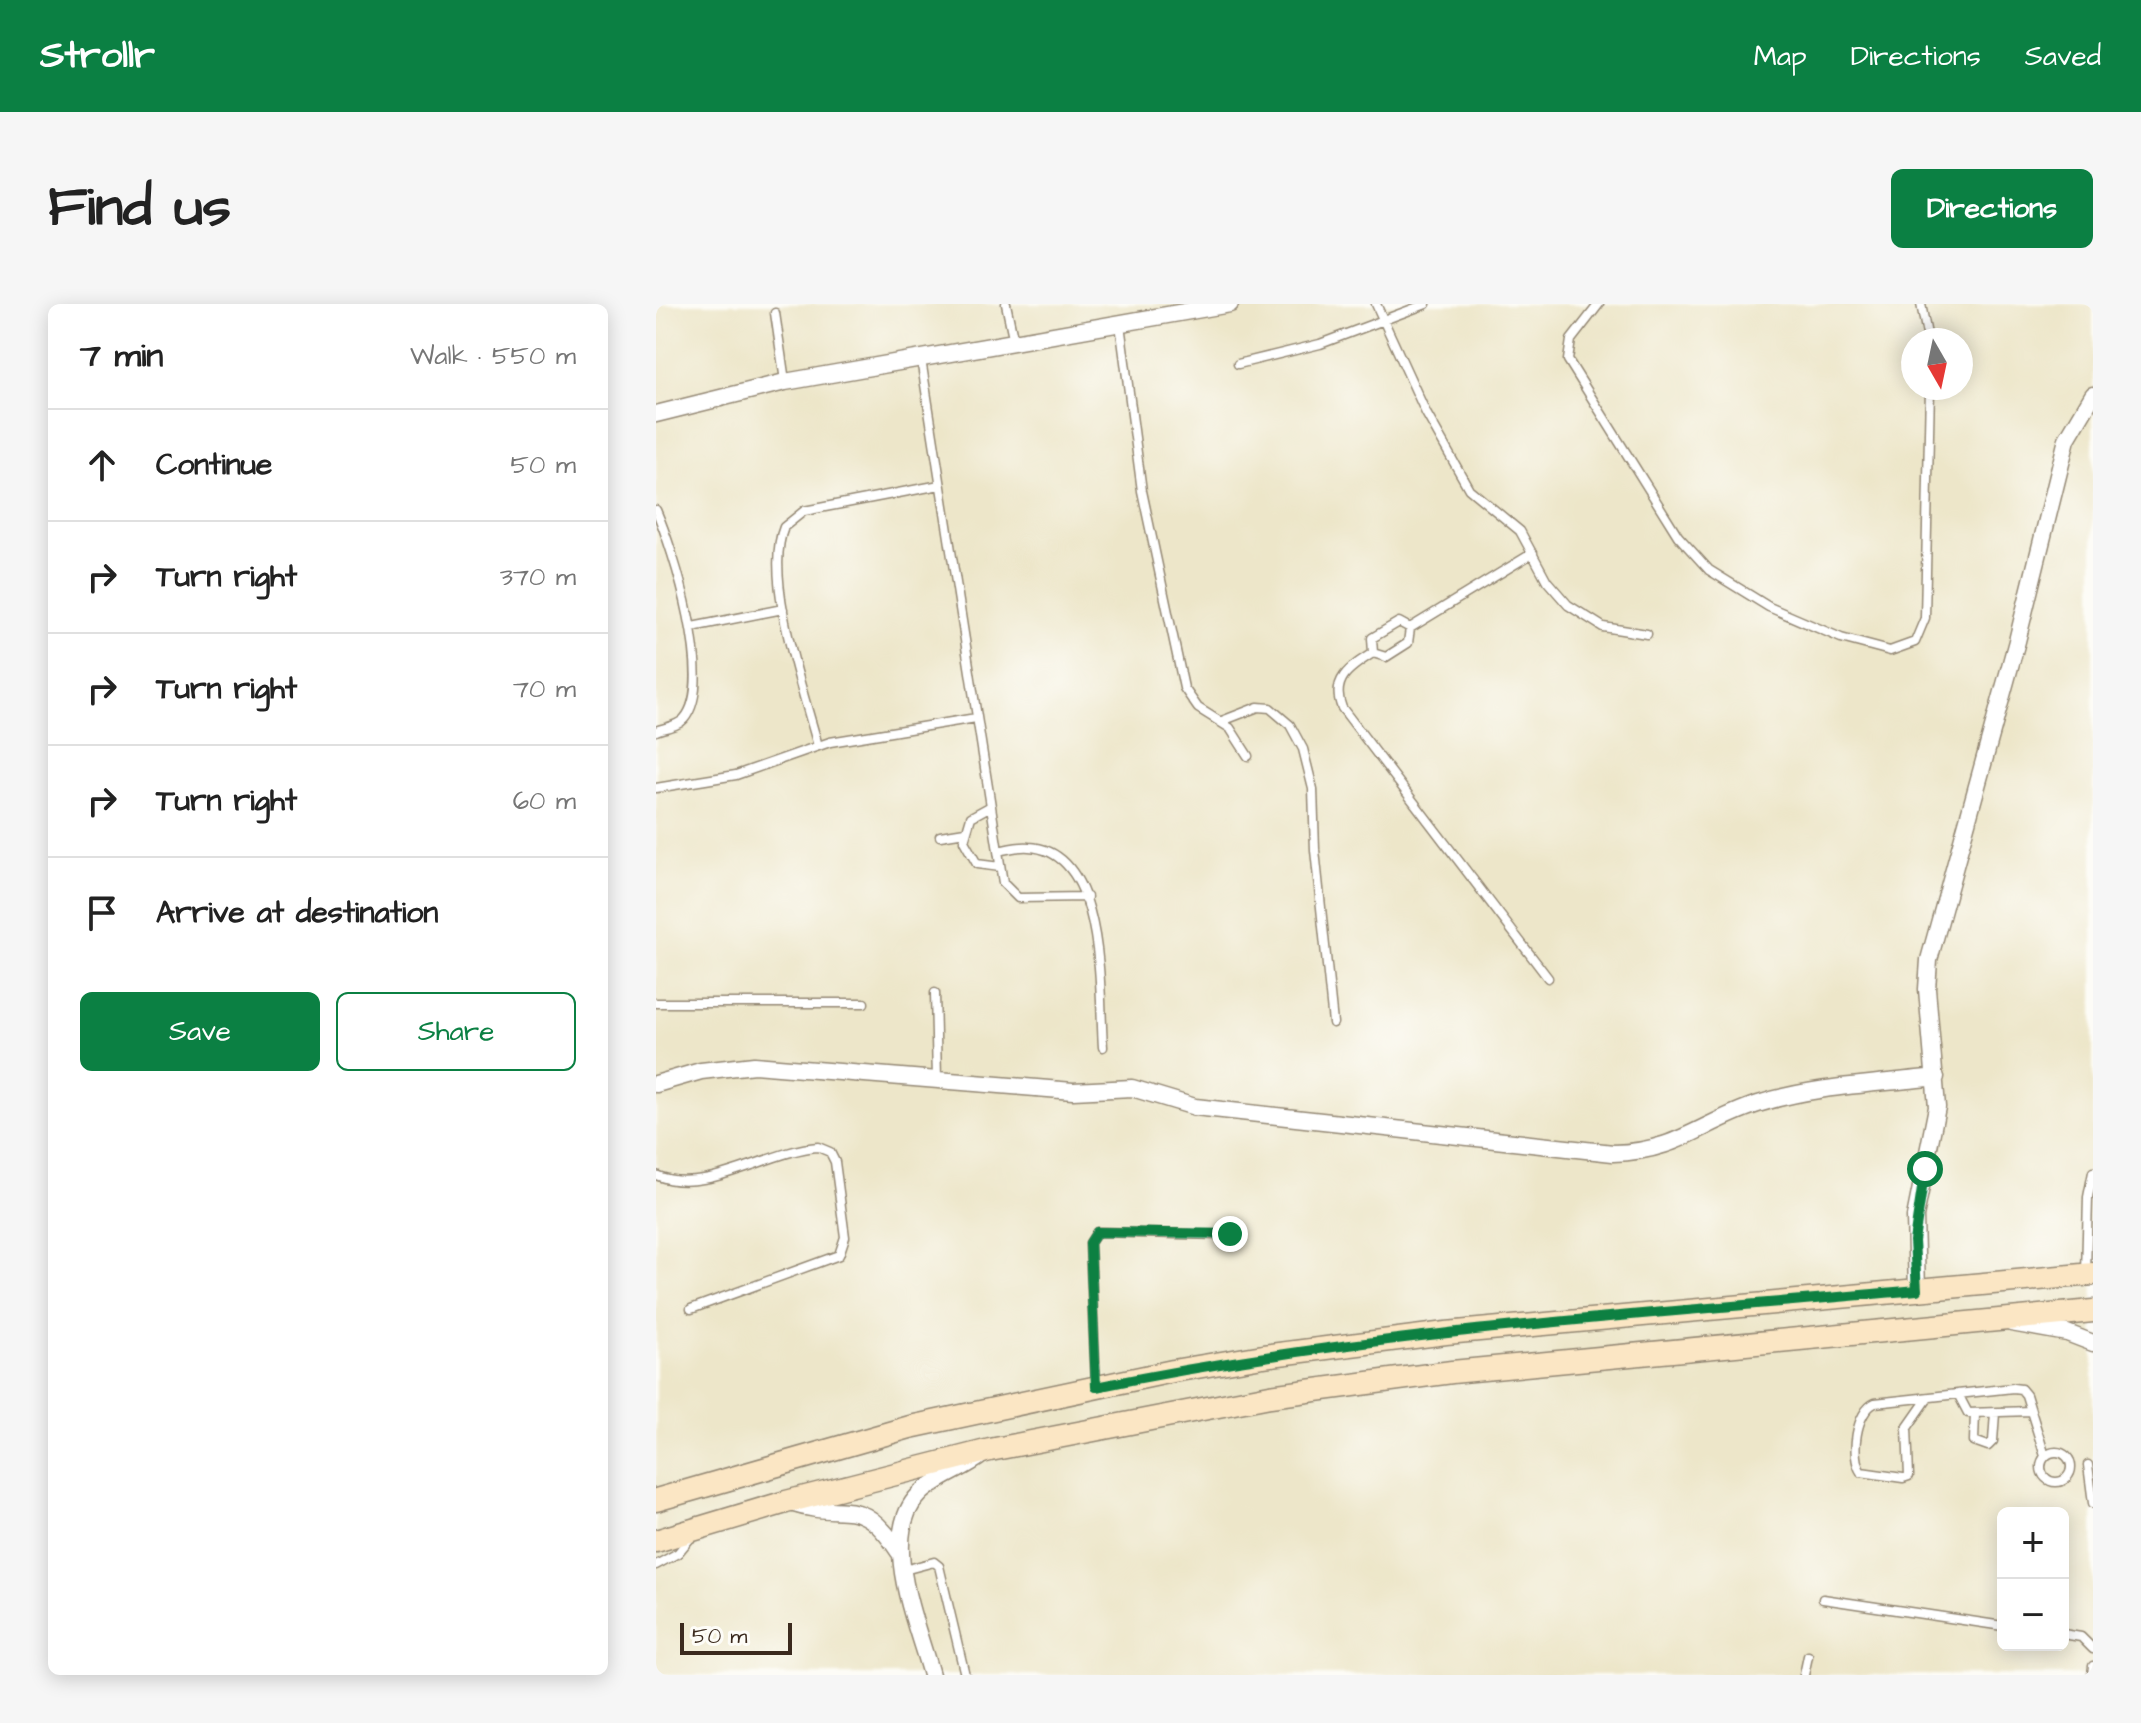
<!DOCTYPE html>
<meta charset="utf-8">
<style>
body{margin:0;font-family:"Architects Daughter",sans-serif;background:#f6f6f6;color:#222}
.controls{position:absolute;right:24px;bottom:24px;display:grid;overflow:hidden;border-radius:12px;box-shadow:0 4px 20px #0003}
.controls button{width:72px;height:72px;display:grid;place-items:center;padding:0;border:0;border-bottom:2px solid #e0e0e0;background:#fff;color:#222;font:40px sans-serif}
.compass{position:absolute;left:1245px;top:24px;width:72px;height:72px;border-radius:50%;background:#fff;box-shadow:0 4px 20px #0003;rotate:171deg}
.scale{position:absolute;left:24px;bottom:20px;width:112px;box-sizing:border-box;padding-left:8px;border:4px solid #3b2a1e;border-top:0;font-size:22px;line-height:28px;white-space:nowrap;color:#3b2a1e;-webkit-text-stroke:6px #fdfcf7;paint-order:stroke}
.stop{position:absolute;width:24px;height:24px;margin:-18px;border:6px solid #0b8043;border-radius:50%;background:#fff}
.stop.end{background:#0b8043;border-color:#fff;box-shadow:0 2px 8px #0008}
.list{margin:0;padding:0;list-style:none}
h2{display:flex;justify-content:space-between;align-items:center;height:104px;margin:0;padding:0 32px;font-size:34px}
h2 small{font-size:26px;font-weight:400;color:#767676}
.list li{display:grid;grid-template-columns:52px 1fr auto;gap:24px;align-items:center;box-sizing:border-box;height:112px;padding:0 32px;border-top:2px solid #e0e0e0}
.list b{display:block;font-size:30px;white-space:nowrap}
.list em{font-size:26px;font-style:normal;color:#767676}
.actions{display:flex;gap:16px;padding:24px 32px}
.actions a{flex:1;padding:18px 0;border:2px solid #0b8043;border-radius:12px;text-align:center;font-size:28px;color:#0b8043}
.actions .main{background:#0b8043;color:#fff}
.icon{flex:none;width:44px;height:44px;fill:none;stroke:currentColor;stroke-width:2;stroke-linecap:round;stroke-linejoin:round}
.map{position:relative;flex:none;width:1437px;height:1371px;overflow:hidden;border-radius:12px}
header{display:flex;align-items:center;gap:48px;box-sizing:border-box;height:112px;padding:0 40px;background:#0b8043;color:#fff}
header strong{font-size:38px}
nav{display:flex;gap:44px;margin-inline-start:auto;font-size:28px}
.intro{display:flex;align-items:center;justify-content:space-between;box-sizing:border-box;height:192px;padding:0 48px}
h1{margin:0;font-size:56px}
.button{padding:20px 36px;border-radius:12px;background:#0b8043;color:#fff;font-size:28px;font-weight:700}
main{display:flex;gap:48px;padding:0 48px}
aside{flex:1;background:#fff;border-radius:12px;box-shadow:0 4px 20px #0003}
.map>svg:first-child{display:block}
.lines{fill:none;stroke-linecap:round;stroke-linejoin:round}
.lane-casing{stroke:#948874;stroke-width:11}
.street-casing{stroke:#948874;stroke-width:19}
.secondary-casing{stroke:#948874;stroke-width:25}
.lane{stroke:#fff;stroke-width:8}
.street{stroke:#fff;stroke-width:16}
.secondary{stroke:#fbe6c4;stroke-width:22}
.route{stroke:#0b8043;stroke-width:10}
</style>
<header>
<strong>Strollr</strong>
<nav><a>Map</a><a>Directions</a><a>Saved</a></nav>
</header>
<div class="intro"><h1>Find us</h1><a class="button">Directions</a></div>
<main>
<aside>
<h2>7 min<small>Walk · 550 m</small></h2>
<ul class="list">
<li><svg class="icon" aria-label="ahead" viewBox="0 0 24 24"><path d="M12 20V5M6 11l6-6 6 6"/></svg><div><b>Continue</b></div><em>50 m</em></li>
<li><svg class="icon" aria-label="right" viewBox="0 0 24 24"><path d="M7 20v-9h11M14 6l5 5-5 5"/></svg><div><b>Turn right</b></div><em>370 m</em></li>
<li><svg class="icon" aria-label="right" viewBox="0 0 24 24"><path d="M7 20v-9h11M14 6l5 5-5 5"/></svg><div><b>Turn right</b></div><em>70 m</em></li>
<li><svg class="icon" aria-label="right" viewBox="0 0 24 24"><path d="M7 20v-9h11M14 6l5 5-5 5"/></svg><div><b>Turn right</b></div><em>60 m</em></li>
<li><svg class="icon" aria-label="arrive" viewBox="0 0 24 24"><path d="M6 21V4h12l-3 4 3 4H6"/></svg><div><b>Arrive at destination</b></div></li>
</ul>
<div class="actions"><a class="main">Save</a><a>Share</a></div>
</aside>
<div class="map">
<svg width="1437" height="1371" viewBox="0 0 1437 1371">
<rect width="100%" height="100%" fill="#fdfcf7"/>
<filter id="ink" filterUnits="userSpaceOnUse"><feTurbulence type="fractalNoise" baseFrequency=".0125" numOctaves="2"/><feDisplacementMap in="SourceGraphic" scale="16" xChannelSelector="R" yChannelSelector="G"/><feConvolveMatrix kernelMatrix="1 2 1 2 8 2 1 2 1" color-interpolation-filters="sRGB"/></filter>
<filter id="wash" filterUnits="userSpaceOnUse"><feTurbulence type="fractalNoise" baseFrequency=".006" numOctaves="4" result="noise"/><feDisplacementMap in="SourceGraphic" scale="32" xChannelSelector="R" yChannelSelector="G"/><feGaussianBlur stdDeviation="1.8" result="paint"/><feColorMatrix in="noise" values="0 0 0 0 0 0 0 0 0 0 0 0 0 0 0 0 0 1.4 0 .05"/><feComposite in="paint" operator="in"/></filter>
<g filter="url(#wash)">
<rect width="100%" height="100%" fill="#ede6c9"/>
</g>
<g filter="url(#ink)">
<g class="lines">
<g class="lane-casing">
<path id="lane" d="M350 0 358 38
M720 0 770 109 813 185 864 227 891 277 912 301 947 323 991 330
M943 0 915 36 912 56 1022 232 1053 266 1113 303 1185 334 1234 347 1259 338 1269 314 1274 84
M1265 0 1272 36
M119 9 129 77
M464 20 486 187 528 384 542 404 574 424 592 452
M265 55 347 579 362 594 431 593
M582 60 664 40 770 0
M0 206C17 245 60 379 28 415 21 423 9 423 0 427
M743 318 754 324 752 339 730 353 717 349 716 334Z
M36 323 127 305
M754 324 877 249
M717 349C695 363 674 375 686 404L892 674
M566 417 602 403 614 404 634 421 647 445 657 485 659 546 677 719
M162 442C148 389 107 273 128 223L148 207 284 181
M0 484 80 471 174 438 320 414
M335 502 315 513 308 537 321 560 344 563
M284 532 309 528
M342 547C352 545 363 542 373 543 451 547 443 689 447 743
M279 689 281 775
M0 699H208
M0 871C47 893 113 846 162 843L174 848 179 858 189 933 183 951 35 1005
M1430 970 1432 893 1437 868
M440 1082 434 939 441 928 564 931 574 930 581 920
M1302 1090 1312 1109 1375 1107
M1272 1094 1251 1124 1253 1172 1247 1174 1205 1168C1194 1152 1200 1107 1219 1099L1357 1084 1365 1085 1370 1091 1389 1152
M1319 1109 1318 1137 1332 1142 1337 1137 1339 1109
M1385 1163a15 15 0 1 1 30 0a15 15 0 1 1-30 0Z
M1432 1161 1437 1199
M0 1261 22 1249 36 1232
M248 1266 278 1258 283 1262 309 1371
M1167 1295 1347 1322
M1407 1330 1425 1333 1437 1345
M1148 1371 1152 1352
M1436 1371 1437 1362"/>
</g>
<g class="street-casing">
<path id="street" d="M0 110 129 78 574 0
M0 780 45 767 98 761 417 787 476 784 539 803 957 849C1021 848 1046 818 1102 800 1157 782 1222 780 1280 773
M1261 986 1259 913 1281 803 1271 685 1273 656 1361 337 1411 135 1437 91
M1355 1019 1411 1029 1437 1039
M134 1199C189 1217 204 1187 243 1248
M275 1371C262 1322 221 1231 264 1190 281 1173 307 1166 326 1151"/>
</g>
<g class="secondary-casing">
<path id="secondary" d="M0 1196 254 1123 517 1067 607 1052 790 1029 1437 970
M0 1237 130 1198 334 1146 614 1092 796 1068 1437 1007"/>
</g>
<use href="#lane" class="lane"/>
<use href="#street" class="street"/>
<use href="#secondary" class="secondary"/>
</g>
</g>
<g class="lines" filter="url(#ink)">
<path class="route" d="M574 930 441 928 434 939 440 1083C711 1027 987 1011 1261 986L1258 937 1269 865"/>
</g>
</svg>
<div class="controls">
<button>+</button>
<button>−</button>
</div>
<svg class="compass" viewBox="-18 -18 36 36"><path d="M0-13l5 13h-10z" fill="#e53935"/><path d="M0 13l5-13h-10z" fill="#767676"/></svg>
<div class="scale">50 m</div>
<div class="stop" style="left:1269px;top:865px"></div>
<div class="stop end" style="left:574px;top:930px"></div>
</div>
</main>
